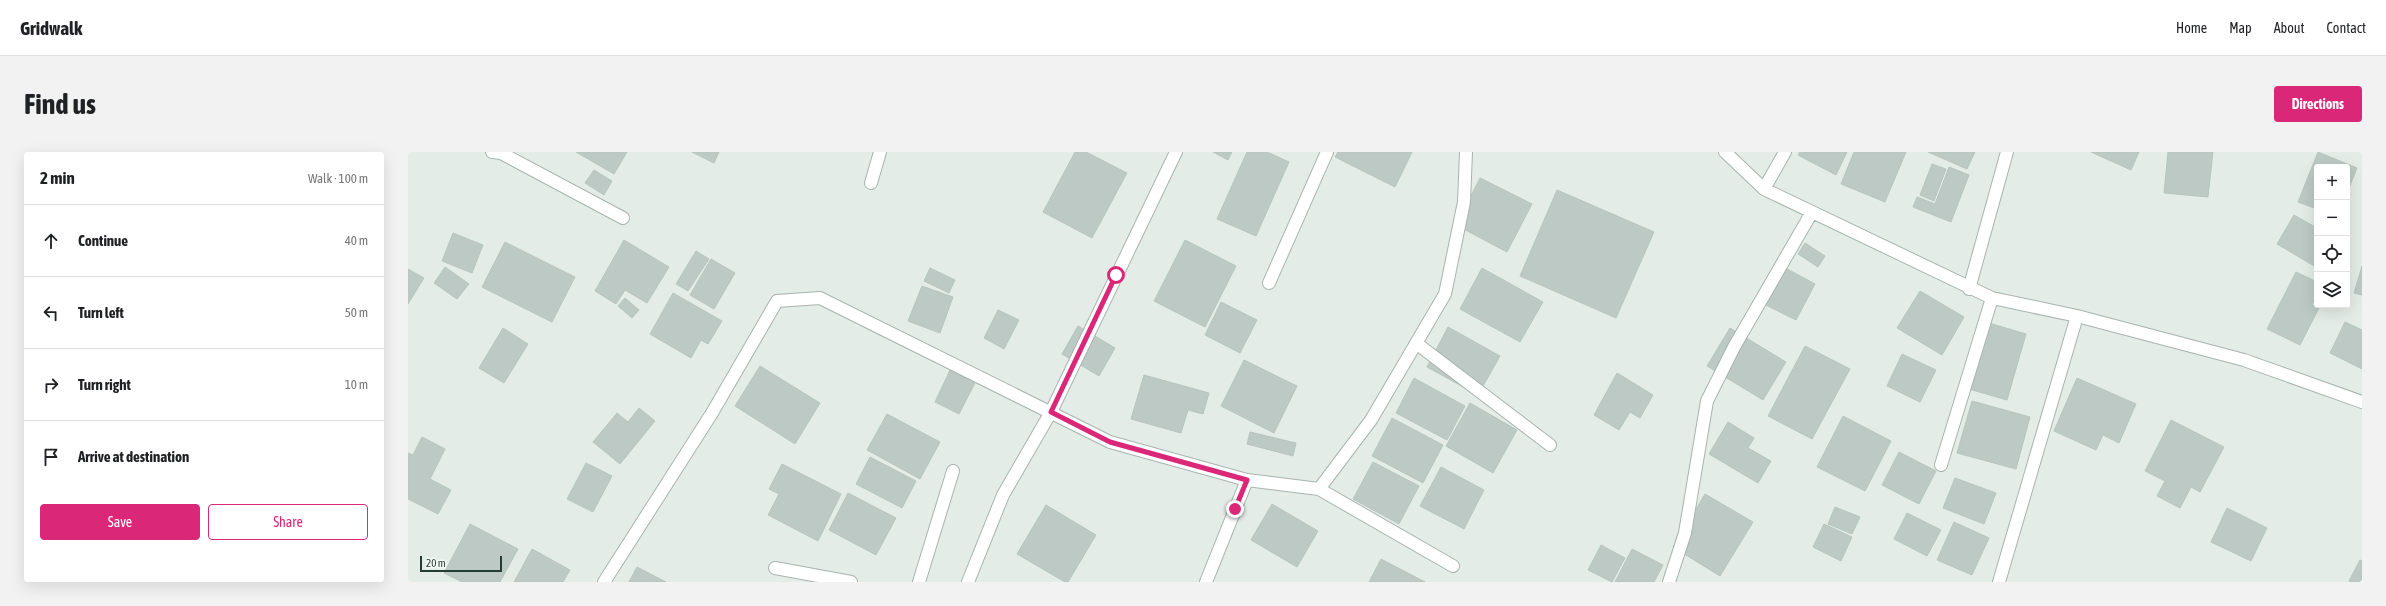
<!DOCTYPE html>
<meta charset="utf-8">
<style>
body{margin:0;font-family:"Asap Condensed",sans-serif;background:#f2f2f2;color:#202124}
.controls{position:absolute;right:12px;top:12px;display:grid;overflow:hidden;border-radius:4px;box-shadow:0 4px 16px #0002}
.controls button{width:36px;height:36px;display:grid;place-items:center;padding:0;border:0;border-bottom:1px solid #e0e0e0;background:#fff;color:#202124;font:20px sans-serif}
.scale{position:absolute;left:12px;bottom:10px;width:82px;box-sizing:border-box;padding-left:4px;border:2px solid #253c35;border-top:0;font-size:11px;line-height:14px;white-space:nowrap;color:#253c35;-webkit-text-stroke:3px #f4f9f6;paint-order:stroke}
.stop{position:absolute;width:12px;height:12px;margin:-9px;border:3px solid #db2777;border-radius:50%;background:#fff}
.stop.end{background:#db2777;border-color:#fff;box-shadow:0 1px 4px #0008}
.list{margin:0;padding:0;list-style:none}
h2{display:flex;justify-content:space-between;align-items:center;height:52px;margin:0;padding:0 16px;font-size:17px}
h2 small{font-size:13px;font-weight:400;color:#757577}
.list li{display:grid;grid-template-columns:26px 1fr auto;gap:12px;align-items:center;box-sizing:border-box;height:72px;padding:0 16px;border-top:1px solid #e0e0e0}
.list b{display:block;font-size:15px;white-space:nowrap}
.list em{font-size:13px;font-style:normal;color:#757577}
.actions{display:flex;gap:8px;padding:12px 16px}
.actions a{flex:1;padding:9px 0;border:1px solid #db2777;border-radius:4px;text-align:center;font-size:14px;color:#db2777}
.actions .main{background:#db2777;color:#fff}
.icon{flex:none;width:22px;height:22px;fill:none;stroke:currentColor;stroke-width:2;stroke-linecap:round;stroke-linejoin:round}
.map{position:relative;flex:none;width:1954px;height:430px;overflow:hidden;border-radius:4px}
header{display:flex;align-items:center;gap:24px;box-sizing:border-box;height:56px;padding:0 20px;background:#fff;border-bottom:1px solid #e0e0e0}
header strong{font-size:19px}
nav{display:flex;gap:22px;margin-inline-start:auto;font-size:14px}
.intro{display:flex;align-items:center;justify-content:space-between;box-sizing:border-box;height:96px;padding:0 24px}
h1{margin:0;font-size:28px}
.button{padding:10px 18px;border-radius:4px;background:#db2777;color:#fff;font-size:14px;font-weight:700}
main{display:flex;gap:24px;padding:0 24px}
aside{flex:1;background:#fff;border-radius:4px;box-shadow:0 4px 16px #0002}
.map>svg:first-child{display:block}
.building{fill:#bcc9c4;stroke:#b7c5bf}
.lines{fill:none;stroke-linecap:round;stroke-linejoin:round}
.minor-casing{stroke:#a7b4af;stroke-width:14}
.minor{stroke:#fff;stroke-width:12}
.route{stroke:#db2777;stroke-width:5}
</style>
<header>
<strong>Gridwalk</strong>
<nav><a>Home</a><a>Map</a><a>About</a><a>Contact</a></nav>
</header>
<div class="intro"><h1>Find us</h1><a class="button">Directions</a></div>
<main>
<aside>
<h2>2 min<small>Walk · 100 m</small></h2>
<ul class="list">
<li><svg class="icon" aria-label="ahead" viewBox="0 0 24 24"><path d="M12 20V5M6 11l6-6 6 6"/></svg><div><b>Continue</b></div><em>40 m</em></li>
<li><svg class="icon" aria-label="left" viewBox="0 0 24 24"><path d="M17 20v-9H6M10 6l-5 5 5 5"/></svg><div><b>Turn left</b></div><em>50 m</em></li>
<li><svg class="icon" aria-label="right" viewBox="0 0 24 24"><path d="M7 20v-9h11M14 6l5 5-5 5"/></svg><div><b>Turn right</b></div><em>10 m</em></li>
<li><svg class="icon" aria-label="arrive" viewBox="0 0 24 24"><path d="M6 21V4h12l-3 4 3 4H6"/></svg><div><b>Arrive at destination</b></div></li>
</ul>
<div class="actions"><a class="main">Save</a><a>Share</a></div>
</aside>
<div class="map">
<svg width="1954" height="430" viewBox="0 0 1954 430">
<rect width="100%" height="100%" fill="#e4ece8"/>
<path class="building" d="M168 0H219L206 22Z
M284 0H311L306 11Z
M667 0H678L719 21 684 86 635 60Z
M805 0H824L820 8Z
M839 0H859L881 10 848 84 809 67Z
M930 0H1004L987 35 927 5Z
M1392 0H1439L1428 23 1390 3Z
M1446 0H1498L1477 50 1433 32Z
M1520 0H1567L1559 17Z
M1683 0H1731L1723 18Z
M1760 0H1805L1800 45 1756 41Z
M1910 0 1949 16 1939 41V15H1909V57L1890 50Z
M1524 12 1538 17 1526 49 1512 43Z
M1541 15 1561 23 1543 70 1505 55 1509 45 1527 52Z
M186 18 204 29 196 43 177 31Z
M1072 26 1124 52 1099 100 1048 73Z
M1149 38 1246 80 1208 166 1112 124Z
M1886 63 1909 76 1908 115 1869 92Z
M45 81 75 93 64 121 34 109Z
M216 88 261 115 239 151 217 138 208 152 187 139Z
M777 88 828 114 797 175 746 149Z
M97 90 167 125 144 170 74 135Z
M1397 91 1417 104 1410 115 1390 102Z
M288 99 301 107 280 139 268 132Z
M303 107 327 121 306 157 282 143Z
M1370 112 1407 132 1388 168 1350 149Z
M1954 114V143L1946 141Z
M37 115 61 132 49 147 26 131Z
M522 116 547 128 541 141 516 129Z
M1074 116 1135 150 1112 190 1052 157Z
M0 117 16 126 0 152Z
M1888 120 1909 130V144L1904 153 1911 156 1892 193 1859 177Z
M514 134 545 145 532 181 500 169Z
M1512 139 1556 165 1534 203 1489 176Z
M265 141 314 169 300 192 293 188 283 206 242 182Z
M217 146 231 158 224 166 210 154Z
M813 150 849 168 832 201 797 183Z
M590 158 611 168 596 197 576 186Z
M1937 170 1954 178V217L1922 201Z
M1581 171 1618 182 1599 248 1561 237Z
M670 174 707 196 691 224 654 202Z
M1040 175 1092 204 1070 243 1019 215Z
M95 176 120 192 96 231 71 216Z
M1322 176 1378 210 1355 248 1299 214Z
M1397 194 1442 217 1404 287 1360 264Z
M1494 202 1528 218 1512 250 1479 234Z
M836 208 889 234 866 281 813 254Z
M352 214 412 251 387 292 327 254Z
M542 218 567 231 551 262 527 250Z
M1209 221 1245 243 1232 266 1222 260 1211 278 1186 263Z
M736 223 801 241 795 262 780 258 773 281 723 267Z
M1006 226 1057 254 1039 288 988 261Z
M1669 226 1728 252 1711 291 1695 283 1688 298 1646 279Z
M1564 249 1622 265 1608 317 1549 301Z
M1062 251 1109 278 1085 321 1038 294Z
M231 256 247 269 212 312 185 290 209 261 220 270Z
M479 262 532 290 512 327 459 298Z
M1435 264 1483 289 1457 339 1409 315Z
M984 266 1035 293 1015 331 964 304Z
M1763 268 1816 295 1792 340 1783 335 1772 356 1749 344 1757 329 1737 319Z
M1320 270 1346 286 1340 296 1363 309 1350 331 1301 302Z
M842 280 888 291 885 304 839 292Z
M14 285 37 297 22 327 43 338 30 362 0 347V301L5 303Z
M1491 300 1528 319 1511 352 1474 333Z
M462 305 508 329 494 356 448 332Z
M965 310 1011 334 991 372 945 347Z
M178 311 204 324 185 360 159 347Z
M374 312 433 342 410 389 360 363 371 342 361 337Z
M1033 315 1076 338 1056 377 1012 354Z
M1547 326 1588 341 1576 372 1535 356Z
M440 341 488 366 468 403 421 378Z
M1297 342 1345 370 1312 424 1265 395Z
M864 352 910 379 889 415 843 388Z
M638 353 688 383 660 430H657L609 402Z
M1427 355 1452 365 1444 382 1420 372Z
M1819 356 1859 376 1843 409 1803 390Z
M1499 361 1533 378 1519 404 1486 387Z
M1546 370 1581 386 1564 423 1529 408Z
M62 372 110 397 92 430H54L36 421Z
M1416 372 1444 385 1433 409 1405 395Z
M1193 393 1217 406 1204 430 1180 418Z
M124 397 162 418 155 430H106Z
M1224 397 1255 413 1246 430H1207Z
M973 407 1017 430H961Z
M1952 408 1954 409V430H1943L1941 429Z
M229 415 258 430H221Z"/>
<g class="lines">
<g class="minor-casing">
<path id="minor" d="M84 0 93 1 215 66
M1317 0 1356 37 1584 146 1669 164 1836 208 1954 250
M463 31 472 0
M1356 37 1377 0
M861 131 919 0
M1561 137 1599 0
M1008 191 1142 293
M1533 313 1584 146
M911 337 1045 414
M367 416 443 430
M196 430 304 261 369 149 412 146 702 290 839 328
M511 430 545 319
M560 430 595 343 643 260 768 0
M798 430 839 328 911 337 963 268 1037 142 1056 50 1058 0
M1261 430 1277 381 1299 249 1326 195 1404 60
M1591 430 1669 164"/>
</g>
<use href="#minor" class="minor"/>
</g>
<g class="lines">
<path class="route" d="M708 123 643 260 702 290 839 328 827 357"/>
</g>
</svg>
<div class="controls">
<button>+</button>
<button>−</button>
<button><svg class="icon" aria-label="locate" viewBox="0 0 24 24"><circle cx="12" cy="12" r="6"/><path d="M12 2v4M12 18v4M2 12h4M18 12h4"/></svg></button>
<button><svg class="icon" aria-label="layers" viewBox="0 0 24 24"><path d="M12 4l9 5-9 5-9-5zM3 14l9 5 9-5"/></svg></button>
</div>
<div class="scale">20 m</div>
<div class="stop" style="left:708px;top:123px"></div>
<div class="stop end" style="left:827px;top:357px"></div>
</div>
</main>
